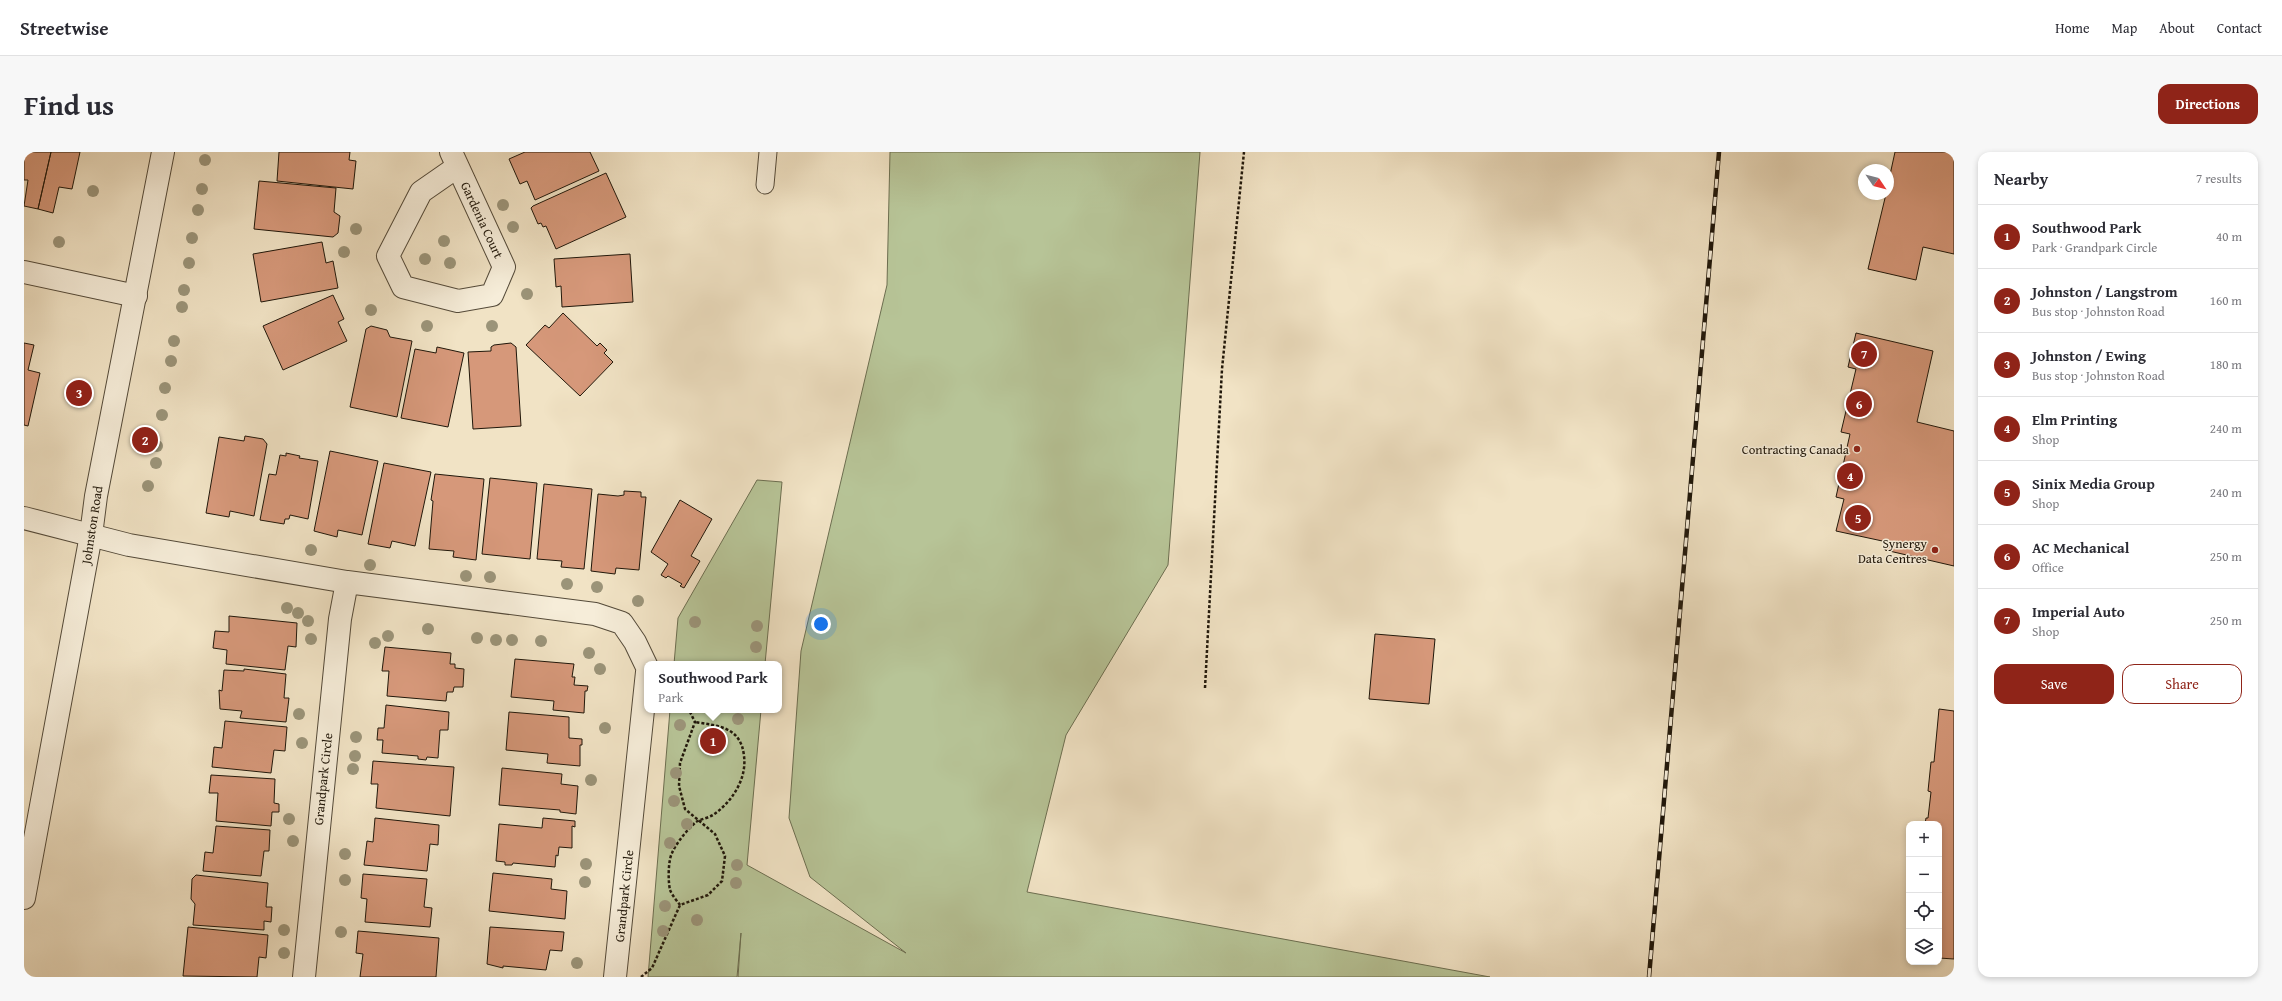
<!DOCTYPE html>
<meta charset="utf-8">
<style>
body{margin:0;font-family:"Gentium Book Plus",serif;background:#f7f7f7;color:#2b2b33}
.controls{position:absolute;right:12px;bottom:12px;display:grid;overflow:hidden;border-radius:8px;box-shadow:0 2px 6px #0003}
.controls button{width:36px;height:36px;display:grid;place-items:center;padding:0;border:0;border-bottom:1px solid #e1e1e2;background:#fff;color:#2b2b33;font:20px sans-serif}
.compass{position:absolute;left:1834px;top:12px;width:36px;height:36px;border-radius:50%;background:#fff;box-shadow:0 2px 6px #0003;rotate:125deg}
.you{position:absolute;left:797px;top:472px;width:14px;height:14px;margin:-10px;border:3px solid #fff;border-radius:50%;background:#1a73e8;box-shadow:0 0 0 6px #1a73e833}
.badge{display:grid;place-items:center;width:26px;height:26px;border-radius:50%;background:#8f2418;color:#fff;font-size:13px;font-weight:700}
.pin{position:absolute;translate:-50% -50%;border:2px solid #fff;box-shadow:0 1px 4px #0006}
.popup{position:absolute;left:620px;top:509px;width:138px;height:52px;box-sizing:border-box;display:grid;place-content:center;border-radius:8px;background:#fff;filter:drop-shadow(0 1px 3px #0005);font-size:13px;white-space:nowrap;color:#7c7c81}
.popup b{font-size:15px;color:#2b2b33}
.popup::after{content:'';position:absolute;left:50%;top:100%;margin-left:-8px;border:8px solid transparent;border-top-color:#fff}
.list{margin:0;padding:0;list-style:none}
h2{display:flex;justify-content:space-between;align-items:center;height:52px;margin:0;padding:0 16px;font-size:17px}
h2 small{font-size:13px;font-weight:400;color:#7c7c81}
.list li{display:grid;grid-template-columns:26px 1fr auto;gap:12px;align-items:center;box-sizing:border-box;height:64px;padding:0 16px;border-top:1px solid #e1e1e2}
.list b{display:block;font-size:15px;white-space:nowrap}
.list p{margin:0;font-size:13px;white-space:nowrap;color:#7c7c81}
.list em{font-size:13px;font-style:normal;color:#7c7c81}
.actions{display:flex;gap:8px;padding:12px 16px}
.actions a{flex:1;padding:9px 0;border:1px solid #8f2418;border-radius:12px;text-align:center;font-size:14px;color:#8f2418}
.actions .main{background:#8f2418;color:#fff}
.icon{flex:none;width:22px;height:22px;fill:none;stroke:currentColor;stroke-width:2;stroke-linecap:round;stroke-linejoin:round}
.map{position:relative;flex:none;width:1930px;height:825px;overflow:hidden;border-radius:12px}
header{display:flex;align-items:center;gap:24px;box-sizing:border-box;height:56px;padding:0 20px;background:#fff;border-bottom:1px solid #e1e1e2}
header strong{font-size:19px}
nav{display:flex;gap:22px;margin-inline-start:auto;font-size:14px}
.intro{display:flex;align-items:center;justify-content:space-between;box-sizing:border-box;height:96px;padding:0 24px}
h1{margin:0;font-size:28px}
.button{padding:10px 18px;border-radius:12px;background:#8f2418;color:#fff;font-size:14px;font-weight:700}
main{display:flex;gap:24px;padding:0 24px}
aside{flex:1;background:#fff;border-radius:12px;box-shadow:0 2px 6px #0003}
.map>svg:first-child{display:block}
.green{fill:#b7c497;stroke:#6c6e50}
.building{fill:#d6987a;stroke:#20170a}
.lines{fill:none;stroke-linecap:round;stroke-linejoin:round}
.service-casing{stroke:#544a39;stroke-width:19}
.minor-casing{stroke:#544a39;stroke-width:24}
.tertiary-casing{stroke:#544a39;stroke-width:24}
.path{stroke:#20170a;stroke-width:2.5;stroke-dasharray:3 2;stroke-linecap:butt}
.service{stroke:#f6edd9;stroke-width:17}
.minor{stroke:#f6edd9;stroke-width:22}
.tertiary{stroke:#f6edd9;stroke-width:22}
.rail-casing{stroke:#20170a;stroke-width:4.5}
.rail{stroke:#f6edd9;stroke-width:3;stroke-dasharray:9;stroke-linecap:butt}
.tree{fill:#9b9479}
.poi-dot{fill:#8f2418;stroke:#f6edd9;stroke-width:1.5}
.labels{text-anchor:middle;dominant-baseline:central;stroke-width:3;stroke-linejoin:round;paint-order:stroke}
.street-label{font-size:13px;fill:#20170a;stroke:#f6edd9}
.poi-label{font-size:13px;fill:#20170a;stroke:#f6edd9;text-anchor:end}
</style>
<header>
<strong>Streetwise</strong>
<nav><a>Home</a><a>Map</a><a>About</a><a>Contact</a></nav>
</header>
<div class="intro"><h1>Find us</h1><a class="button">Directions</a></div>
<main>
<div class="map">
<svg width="1930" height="825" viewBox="0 0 1930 825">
<rect width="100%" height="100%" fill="#f1e3c5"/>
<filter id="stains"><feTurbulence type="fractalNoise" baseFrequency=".005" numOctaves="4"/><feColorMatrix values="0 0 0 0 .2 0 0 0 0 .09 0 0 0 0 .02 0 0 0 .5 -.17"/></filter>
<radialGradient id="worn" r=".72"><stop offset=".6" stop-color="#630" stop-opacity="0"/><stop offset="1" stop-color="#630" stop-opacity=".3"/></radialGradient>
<path class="green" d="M866 0H1176L1144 413 1042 583 1003 740 1466 825H714L717 781 713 825H624L646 558H737L723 713 882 801 786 725 765 666 777 499 863 133Z
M733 328 758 330 741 512H650L654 466Z"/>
<path class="building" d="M0 0H27L14 57 0 54 4 28H0Z
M27 0H56L48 37 35 35 29 61 14 57Z
M255 0H326L325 8 332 9 329 37 253 29Z
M501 0H566L575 19 511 48 503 29 496 32 485 7Z
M1871 0H1930V102L1899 95 1892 128 1844 117 1862 42H1864V32Z
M582 21 602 65 532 97 522 74 519 75 517 71 514 72 507 56 509 54Z
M235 29 312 36 310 60 316 64 314 81 309 85 230 77Z
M298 90 302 111 309 109 314 136 237 150 229 102Z
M606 102 609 150 538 155 537 134 532 135 530 107Z
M309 143 320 167 314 170 323 189 259 218 239 174Z
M539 161 573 194 576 191 583 198 580 201 589 210 556 244 502 193 521 173 525 176Z
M347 174 363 178 366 185 388 189 373 265 326 255 342 177Z
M1832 181 1909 199 1893 270 1930 279V414L1861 398 1863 390 1812 379 1820 347 1812 345 1826 282 1817 280 1832 217 1824 215Z
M0 191 10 193 4 218 16 221 4 274 0 273Z
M487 191 492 195 497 274 449 277 444 200 467 199V195L470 193Z
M413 195 440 201 424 275 377 266 391 197 412 201Z
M221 284 239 287 243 292 230 364 206 359 205 365 182 361 195 285 220 289Z
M306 299 354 309 338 383 314 378 313 385 290 379Z
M262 301 276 304 275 306 294 309 284 367 266 363 265 367H261L260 372 236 368 245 322 252 323 256 303 262 304Z
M360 311 407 320 391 394 368 389 366 396 344 392Z
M411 322 460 327 452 408 429 405 430 399 405 397 409 349 407 348Z
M466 326 513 331 506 407 458 402Z
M520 332 568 337 560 417 537 415 538 409 513 407Z
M600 339 617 340V345H622L615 418 592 416 591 422 567 419 574 342 594 344 600 343Z
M656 348 688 367 667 404 676 409 660 436 656 434 658 432 644 424 642 426 637 423 644 412 627 400Z
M205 464 273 471 272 495 264 494 261 518 202 512 203 498 189 496 191 479 205 480Z
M1351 482 1411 487 1405 552 1345 547Z
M361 495 427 501 426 512H431V516L440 517 439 535H430L429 540H423L422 549 363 544 365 519H358Z
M491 507 550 512 548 525H551L550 533 564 534 563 539H561L560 561 529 558 530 549 487 545Z
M220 517 262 522 260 546H265L262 570 216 566 218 559 196 557 195 538 198 539 200 518 220 519Z
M362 553 425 560 424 578H416L414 606 403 605 402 608 394 607V604L358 601 359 588H353L354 576H360Z
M1915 557 1930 559V807L1915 806V672H1901L1902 666H1904L1907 640 1904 639 1907 610H1910Z
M485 560 545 565V586L558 587V593H556V614L523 611 524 602 482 598Z
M201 569 263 575 261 599 250 598 247 621 188 615 190 595 198 596Z
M349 609 430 615 426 664 352 656 354 632H347Z
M478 616 538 622 537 632 554 634 552 662 536 660V658L475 653Z
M187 623 251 627 250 651 255 652V660H248L247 674 192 669 194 641H185Z
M351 666 415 673 414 693 406 692 403 719 340 713 343 689 349 690Z
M519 666 551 669V675L548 674V696L535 695 534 704 532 703 531 715 489 711 488 713H481V710L472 709 475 672 518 676Z
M192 674 246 678 245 699H240L237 724 179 719 181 700 189 701Z
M469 721 528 727 527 737 543 739 541 767 465 759Z
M339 722 403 727 400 755 408 756 406 775 341 770 343 747 337 746Z
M172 723 244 731 242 755H248L247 770 240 769V778L169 773 171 752 167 747 168 727Z
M164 775 244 783 242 806 235 805 233 825 159 824Z
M466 775 540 780 538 799 526 798 522 818 479 814V816L463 812Z
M334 779 415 786 412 825H336L339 802 332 801Z"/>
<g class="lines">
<g class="service-casing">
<path id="service" d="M741 33 744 0"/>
</g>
<g class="minor-casing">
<path id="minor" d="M427 0 480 115 468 143 434 149 379 135 364 104 397 40 433 15
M0 120 112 144
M0 366 105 393 323 430
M280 825 316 467 323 430 571 462 598 471 611 490 623 515
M591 825 623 520"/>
</g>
<g class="tertiary-casing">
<path id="tertiary" d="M0 746 67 383 72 344 139 0"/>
</g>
<path class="path" d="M1181 536 1198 217 1220 0
M656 753C653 749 648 743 646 738 644 729 644 709 648 701 653 690 663 678 672 670 677 667 684 666 689 663 708 650 723 627 720 604 717 575 695 574 671 570
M617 825 628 816 656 753 684 743 698 729 701 704 691 682 661 657 655 634 656 611 671 570 665 558"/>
<use href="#service" class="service"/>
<use href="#minor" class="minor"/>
<use href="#tertiary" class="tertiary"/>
<g class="rail-casing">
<path id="rail" d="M1625 825 1695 0"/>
</g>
<use href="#rail" class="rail"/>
</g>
<g class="tree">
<circle cx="181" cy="8" r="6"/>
<circle cx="178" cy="37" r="6"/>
<circle cx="69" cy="39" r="6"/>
<circle cx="479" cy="53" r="6"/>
<circle cx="174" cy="58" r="6"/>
<circle cx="489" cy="75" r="6"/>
<circle cx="332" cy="77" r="6"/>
<circle cx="168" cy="86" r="6"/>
<circle cx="420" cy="89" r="6"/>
<circle cx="35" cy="90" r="6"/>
<circle cx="320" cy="100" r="6"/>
<circle cx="401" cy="107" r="6"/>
<circle cx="165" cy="111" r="6"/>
<circle cx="426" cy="111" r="6"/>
<circle cx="160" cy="138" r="6"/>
<circle cx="503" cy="142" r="6"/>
<circle cx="158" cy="155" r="6"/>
<circle cx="347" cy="158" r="6"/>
<circle cx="403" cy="174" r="6"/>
<circle cx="468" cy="174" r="6"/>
<circle cx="150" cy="189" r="6"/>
<circle cx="147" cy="209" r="6"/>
<circle cx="141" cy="236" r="6"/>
<circle cx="138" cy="263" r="6"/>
<circle cx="133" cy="294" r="6"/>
<circle cx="132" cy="311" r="6"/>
<circle cx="124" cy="334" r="6"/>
<circle cx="287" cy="398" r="6"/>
<circle cx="346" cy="413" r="6"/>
<circle cx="442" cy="424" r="6"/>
<circle cx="466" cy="425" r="6"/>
<circle cx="543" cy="432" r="6"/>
<circle cx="573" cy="435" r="6"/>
<circle cx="614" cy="449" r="6"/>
<circle cx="263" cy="456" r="6"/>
<circle cx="274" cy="461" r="6"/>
<circle cx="284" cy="469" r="6"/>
<circle cx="671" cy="470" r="6"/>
<circle cx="733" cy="474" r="6"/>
<circle cx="404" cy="477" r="6"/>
<circle cx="364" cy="484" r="6"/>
<circle cx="453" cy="486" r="6"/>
<circle cx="287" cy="487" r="6"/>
<circle cx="472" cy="488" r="6"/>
<circle cx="488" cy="488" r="6"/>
<circle cx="517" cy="489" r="6"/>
<circle cx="351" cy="491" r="6"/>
<circle cx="732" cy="495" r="6"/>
<circle cx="565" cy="501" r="6"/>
<circle cx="576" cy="517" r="6"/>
<circle cx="275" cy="562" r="6"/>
<circle cx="714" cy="567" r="6"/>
<circle cx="656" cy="573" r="6"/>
<circle cx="581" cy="576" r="6"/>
<circle cx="332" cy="585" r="6"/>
<circle cx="278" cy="591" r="6"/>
<circle cx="331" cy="604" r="6"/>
<circle cx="329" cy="617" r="6"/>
<circle cx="652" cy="621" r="6"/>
<circle cx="567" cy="628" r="6"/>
<circle cx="650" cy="649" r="6"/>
<circle cx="265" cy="667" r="6"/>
<circle cx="663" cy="672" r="6"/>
<circle cx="269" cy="689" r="6"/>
<circle cx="646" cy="691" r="6"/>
<circle cx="321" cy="702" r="6"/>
<circle cx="562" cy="712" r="6"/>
<circle cx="713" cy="713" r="6"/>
<circle cx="321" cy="728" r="6"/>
<circle cx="561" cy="730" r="6"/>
<circle cx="712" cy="731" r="6"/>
<circle cx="641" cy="754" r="6"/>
<circle cx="673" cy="768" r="6"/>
<circle cx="260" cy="778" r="6"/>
<circle cx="639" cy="779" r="6"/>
<circle cx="317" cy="780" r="6"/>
<circle cx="260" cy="801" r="6"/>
<circle cx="553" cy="811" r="6"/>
</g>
<g class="poi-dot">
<circle cx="1833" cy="297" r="4"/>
<circle cx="1911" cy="398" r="4"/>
</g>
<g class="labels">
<g class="street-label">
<text transform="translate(458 68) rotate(65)">Gardenia Court</text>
<text transform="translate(68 373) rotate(-81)">Johnston Road</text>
<text transform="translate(299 627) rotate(-84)">Grandpark Circle</text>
<text transform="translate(600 744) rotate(-84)">Grandpark Circle</text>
</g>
<g class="poi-label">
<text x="1825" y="297">Contracting Canada</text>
<text x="1903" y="391">Synergy<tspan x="1903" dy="15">Data Centres</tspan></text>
</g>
</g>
<rect width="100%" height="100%" filter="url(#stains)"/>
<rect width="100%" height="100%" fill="url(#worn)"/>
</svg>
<div class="controls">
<button>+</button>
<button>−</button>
<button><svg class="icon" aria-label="locate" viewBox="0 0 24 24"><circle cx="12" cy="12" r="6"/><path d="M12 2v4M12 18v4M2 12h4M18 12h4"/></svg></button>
<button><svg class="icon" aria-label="layers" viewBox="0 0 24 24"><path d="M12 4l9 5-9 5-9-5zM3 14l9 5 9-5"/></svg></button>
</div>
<svg class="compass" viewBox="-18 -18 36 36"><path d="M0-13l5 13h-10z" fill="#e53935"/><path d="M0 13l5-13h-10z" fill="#7c7c81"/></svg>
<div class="you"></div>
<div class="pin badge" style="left:689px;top:589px">1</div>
<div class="popup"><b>Southwood Park</b>Park</div>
<div class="pin badge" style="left:121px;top:288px">2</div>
<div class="pin badge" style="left:55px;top:241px">3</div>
<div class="pin badge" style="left:1826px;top:324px">4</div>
<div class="pin badge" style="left:1834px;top:366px">5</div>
<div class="pin badge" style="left:1835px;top:252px">6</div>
<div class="pin badge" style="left:1840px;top:202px">7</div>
</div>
<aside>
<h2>Nearby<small>7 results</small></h2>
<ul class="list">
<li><span class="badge">1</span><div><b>Southwood Park</b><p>Park · Grandpark Circle</p></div><em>40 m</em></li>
<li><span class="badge">2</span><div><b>Johnston / Langstrom</b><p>Bus stop · Johnston Road</p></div><em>160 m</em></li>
<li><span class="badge">3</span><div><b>Johnston / Ewing</b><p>Bus stop · Johnston Road</p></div><em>180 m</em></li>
<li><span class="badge">4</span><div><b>Elm Printing</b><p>Shop</p></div><em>240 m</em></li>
<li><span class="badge">5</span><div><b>Sinix Media Group</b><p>Shop</p></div><em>240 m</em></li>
<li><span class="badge">6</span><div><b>AC Mechanical</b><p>Office</p></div><em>250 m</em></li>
<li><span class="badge">7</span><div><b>Imperial Auto</b><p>Shop</p></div><em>250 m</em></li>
</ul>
<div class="actions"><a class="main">Save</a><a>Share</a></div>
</aside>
</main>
